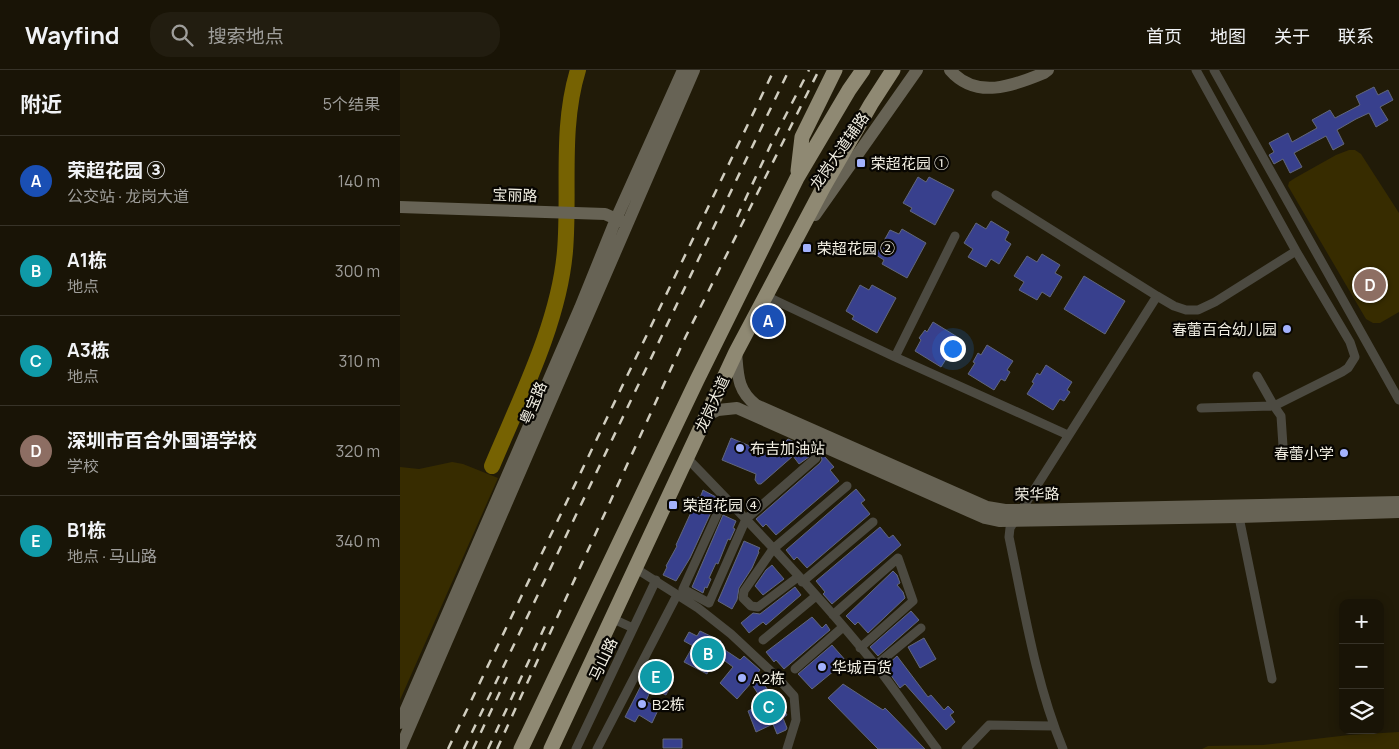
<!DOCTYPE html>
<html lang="zh">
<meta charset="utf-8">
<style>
body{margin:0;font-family:Manrope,"Noto Sans SC",sans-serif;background:#221d10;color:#f1f3f6}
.controls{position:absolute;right:15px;bottom:15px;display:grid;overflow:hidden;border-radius:10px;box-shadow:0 2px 12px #0003}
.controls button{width:45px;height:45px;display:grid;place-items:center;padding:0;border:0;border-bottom:1px solid #373328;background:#191406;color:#f1f3f6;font:25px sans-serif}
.you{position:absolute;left:552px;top:278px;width:18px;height:18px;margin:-12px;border:4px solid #fff;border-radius:50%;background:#1a73e8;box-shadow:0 0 0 8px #1a73e833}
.badge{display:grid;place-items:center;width:32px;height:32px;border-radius:50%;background:#a3b2fd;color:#fff;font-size:16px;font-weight:700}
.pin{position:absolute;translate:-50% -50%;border:2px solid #fff;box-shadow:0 1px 5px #0006}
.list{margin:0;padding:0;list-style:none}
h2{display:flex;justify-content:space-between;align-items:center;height:65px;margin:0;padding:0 20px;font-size:21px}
h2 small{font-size:16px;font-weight:400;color:#9f9e9b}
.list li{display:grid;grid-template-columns:32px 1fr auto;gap:15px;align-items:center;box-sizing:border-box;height:90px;padding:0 20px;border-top:1px solid #373328}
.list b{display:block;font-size:19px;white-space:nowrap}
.list p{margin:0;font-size:16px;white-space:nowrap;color:#9f9e9b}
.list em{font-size:16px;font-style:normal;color:#9f9e9b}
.icon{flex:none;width:28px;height:28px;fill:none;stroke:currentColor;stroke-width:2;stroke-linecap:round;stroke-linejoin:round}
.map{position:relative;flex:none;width:999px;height:679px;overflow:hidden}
header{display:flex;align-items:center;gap:30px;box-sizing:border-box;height:70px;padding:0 25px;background:#191406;border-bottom:1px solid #373328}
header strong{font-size:24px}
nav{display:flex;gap:28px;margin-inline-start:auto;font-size:18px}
.search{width:350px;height:45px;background:#221d10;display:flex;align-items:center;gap:12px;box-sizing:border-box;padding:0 18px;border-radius:20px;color:#9f9e9b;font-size:19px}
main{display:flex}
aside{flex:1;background:#191406}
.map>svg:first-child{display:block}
.green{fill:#372c00}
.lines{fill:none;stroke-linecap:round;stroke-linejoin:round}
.river{stroke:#766202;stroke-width:16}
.building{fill:#38408d;stroke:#62677b}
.street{stroke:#4c4a41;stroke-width:9}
.secondary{stroke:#676355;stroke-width:12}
.highway{stroke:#8f8973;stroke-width:15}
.rail{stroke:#d0cdbf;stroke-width:2.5;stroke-dasharray:9 9;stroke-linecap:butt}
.poi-dot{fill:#a3b2fd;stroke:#080602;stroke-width:2}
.labels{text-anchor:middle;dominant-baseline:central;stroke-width:4.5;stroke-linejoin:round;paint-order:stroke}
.street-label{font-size:15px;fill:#f3f0e4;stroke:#080602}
.poi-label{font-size:15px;fill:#f3f0e4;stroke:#080602;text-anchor:start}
</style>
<header>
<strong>Wayfind</strong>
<div class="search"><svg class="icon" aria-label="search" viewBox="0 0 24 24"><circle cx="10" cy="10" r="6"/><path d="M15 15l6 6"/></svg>搜索地点</div>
<nav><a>首页</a><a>地图</a><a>关于</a><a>联系</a></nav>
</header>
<main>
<aside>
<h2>附近<small>5个结果</small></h2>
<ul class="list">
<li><span class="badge" style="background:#1a4fb4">A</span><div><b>荣超花园 ③</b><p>公交站 · 龙岗大道</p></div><em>140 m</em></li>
<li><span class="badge" style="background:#0f9aa8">B</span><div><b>A1栋</b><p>地点</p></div><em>300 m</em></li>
<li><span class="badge" style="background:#0f9aa8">C</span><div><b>A3栋</b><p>地点</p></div><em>310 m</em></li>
<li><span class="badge" style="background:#8d6e63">D</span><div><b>深圳市百合外国语学校</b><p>学校</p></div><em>320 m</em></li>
<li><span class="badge" style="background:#0f9aa8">E</span><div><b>B1栋</b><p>地点 · 马山路</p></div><em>340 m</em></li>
</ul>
</aside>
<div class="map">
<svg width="999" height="679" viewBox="0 0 999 679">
<rect width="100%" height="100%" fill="#211b08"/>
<path class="green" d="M949 80H955L961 84 999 143V242L980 253H973L966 249 888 116 889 112 895 108 936 85Z
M52 392 63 394 98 408 0 630V397L19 399Z
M999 662V679H802L808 676 863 675 949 665Z"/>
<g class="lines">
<path class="river" d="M92 396C120 329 159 253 165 181 170 122 160 58 178 0"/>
</g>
<path class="building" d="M974 17 978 25 988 20 993 30 980 37 988 50 976 57 969 43 956 49 937 60 944 74 933 80 926 66 894 83 902 97 890 103 883 89 874 94 869 85 874 82 869 73 888 63 892 72 917 58 912 50 930 40 935 48 960 35 956 26Z
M518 107 526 112 529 107 554 120 535 155 510 141 512 138 503 133Z
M591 151 609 162 605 170 611 174 599 194 591 189 586 197 568 187 573 179 564 173 576 153 586 159Z
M502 159 526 173 507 208 482 194 484 190 476 185 490 160 499 164Z
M642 184 660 195 655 203 662 207 650 227 642 222 637 230 619 220 624 212 614 206 627 186 637 192Z
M684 206 725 231 705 264 664 239Z
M460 215 469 220 472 215 496 228 477 263 452 249 454 246 446 241Z
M533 252 559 268 554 277 557 279 551 288 548 286 541 297 515 281 521 270 519 268 525 260 527 262Z
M587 275 613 291 607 300 610 302 605 311 601 309 594 320 568 304 575 293 573 292 578 283 581 285Z
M646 295 672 312 667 320 670 322 664 331 660 329 653 340 627 324 634 313 632 312 637 303 640 305Z
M331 368 376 387 386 378 383 374 388 369 416 382 399 394 393 386 361 414H358L355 410 356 404 322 390Z
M421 384 424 386 434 397 430 400 439 411 376 465 366 454 363 457 356 449 420 393 422 390Z
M456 419 465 430 461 433 470 444 407 498 397 487 394 490 386 480Z
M303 420 316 427 312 437 313 438 290 488 276 511 263 505 267 497 266 496 277 476 276 475 298 427 300 428Z
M323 445 336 451 333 458 335 459 330 470 328 469 318 494 316 493 309 508 311 509 307 518 305 517 303 523 292 517Z
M480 457 489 468 493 465 501 475 432 534 423 524 425 522 416 511Z
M344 471 360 478 358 481 359 482 352 498 339 518 337 530 332 539 318 531Z
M372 495 384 509 363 525 355 516 366 500Z
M493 501 497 505 500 513 497 515 503 522 505 528 468 563 458 552 455 555 446 546Z
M395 517 401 525 366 555 363 552 349 563 341 553 353 543 360 544Z
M511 541 519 550 478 586 470 577Z
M412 547 422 558 426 554 430 560 384 599 376 590 374 592 366 582Z
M300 561 321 571 319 576 340 590 344 586 360 600 357 604 374 629 378 628 387 645 383 648 387 658 386 660 377 664 373 654 356 662 348 641 364 633 351 613 337 629 320 613 333 597 325 591 316 586 307 604 284 592 293 576 284 571 289 562 297 566Z
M524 568 536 589 520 598 508 577Z
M432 575 446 591 412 619 398 604Z
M497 586 528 627 531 625 544 640 548 636 554 642 550 645 555 652 546 660 505 614 500 618 485 597Z
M253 592 262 596 259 604 273 611 266 625 252 618 249 624 246 631 259 638 252 653 239 645 235 652 225 647Z
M443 614 483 640 485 638 525 679H478L428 628Z
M263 669H282V678H263Z"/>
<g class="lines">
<path class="street" d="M796 0 896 181 950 272 955 287 948 298 942 302 874 336 801 338
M814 0 999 330
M596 125 757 226 774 236 786 240H798L815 232 896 181
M366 226 495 287 668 365
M495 287 555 166
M857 306 874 336 881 346 883 376
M287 388C354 457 421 527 481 602 500 627 518 654 537 679
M325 427 283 519 309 533 346 449 416 388
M839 447 872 609
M235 498 298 538 331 564 376 606 394 626 396 650 387 679
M398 507 358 537 351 536 343 528 344 521 373 479 447 416
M402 512 473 452
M433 545 498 488 513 531 460 578
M211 548 233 558
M363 570 416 526
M475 596 521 558
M395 599 443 557
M176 679 256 510
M197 679 277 525
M566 679 589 655 654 656
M663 679C635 611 624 538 609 467L610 458 757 226"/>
<path class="secondary" d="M550 0C576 30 613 16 644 3L648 0
M0 137 205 144 223 152
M415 145 517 0
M336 282C338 305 337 320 356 335L587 437 605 440H622L999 432
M306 346 318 340 337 338 569 441 585 448 599 451 839 447 999 442
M0 653 180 238 216 149 283 0
M0 679 294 0"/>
<path class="highway" d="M398 101 402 67 435 0
M121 679 297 310 397 108 449 20 463 0
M151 679 336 282 424 116 471 34 493 0"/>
<path class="rail" d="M337 147 373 70 409 0
M48 679 374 0
M64 679 389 0
M73 679 107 607
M88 679 146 554
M97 679 286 266 419 0"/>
</g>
<g class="poi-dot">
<rect x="456" y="88" width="10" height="10" rx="2.5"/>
<rect x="402" y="173" width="10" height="10" rx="2.5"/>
<circle cx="887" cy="259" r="5"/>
<circle cx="340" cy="378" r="5"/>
<circle cx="944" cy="383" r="5"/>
<rect x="268" y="430" width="10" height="10" rx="2.5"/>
<circle cx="422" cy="597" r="5"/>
<circle cx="342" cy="608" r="5"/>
<circle cx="242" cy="634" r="5"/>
</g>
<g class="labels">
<g class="street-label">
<text transform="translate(439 81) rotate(-55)">龙岗大道辅路</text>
<text transform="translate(115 125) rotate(2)">宝丽路</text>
<text transform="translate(133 333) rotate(-67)">粤宝路</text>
<text transform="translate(312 334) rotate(-65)">龙岗大道</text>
<text transform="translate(637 424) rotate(-1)">荣华路</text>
<text transform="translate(203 589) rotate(-65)">马山路</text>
</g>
<g class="poi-label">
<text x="471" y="93">荣超花园 ①</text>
<text x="417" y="178">荣超花园 ②</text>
<text x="877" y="259" text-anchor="end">春蕾百合幼儿园</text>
<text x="350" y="378">布吉加油站</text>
<text x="934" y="383" text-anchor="end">春蕾小学</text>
<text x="283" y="435">荣超花园 ④</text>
<text x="432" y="597">华城百货</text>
<text x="352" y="608">A2栋</text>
<text x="252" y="634">B2栋</text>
</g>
</g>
</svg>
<div class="controls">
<button>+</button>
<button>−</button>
<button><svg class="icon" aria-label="layers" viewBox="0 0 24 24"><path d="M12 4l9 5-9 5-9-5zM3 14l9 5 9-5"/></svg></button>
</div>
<div class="you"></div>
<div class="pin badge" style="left:368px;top:251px;background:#1a4fb4">A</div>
<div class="pin badge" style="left:308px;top:584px;background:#0f9aa8">B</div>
<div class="pin badge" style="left:369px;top:637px;background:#0f9aa8">C</div>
<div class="pin badge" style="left:970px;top:215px;background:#8d6e63">D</div>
<div class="pin badge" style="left:256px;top:607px;background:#0f9aa8">E</div>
</div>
</main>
